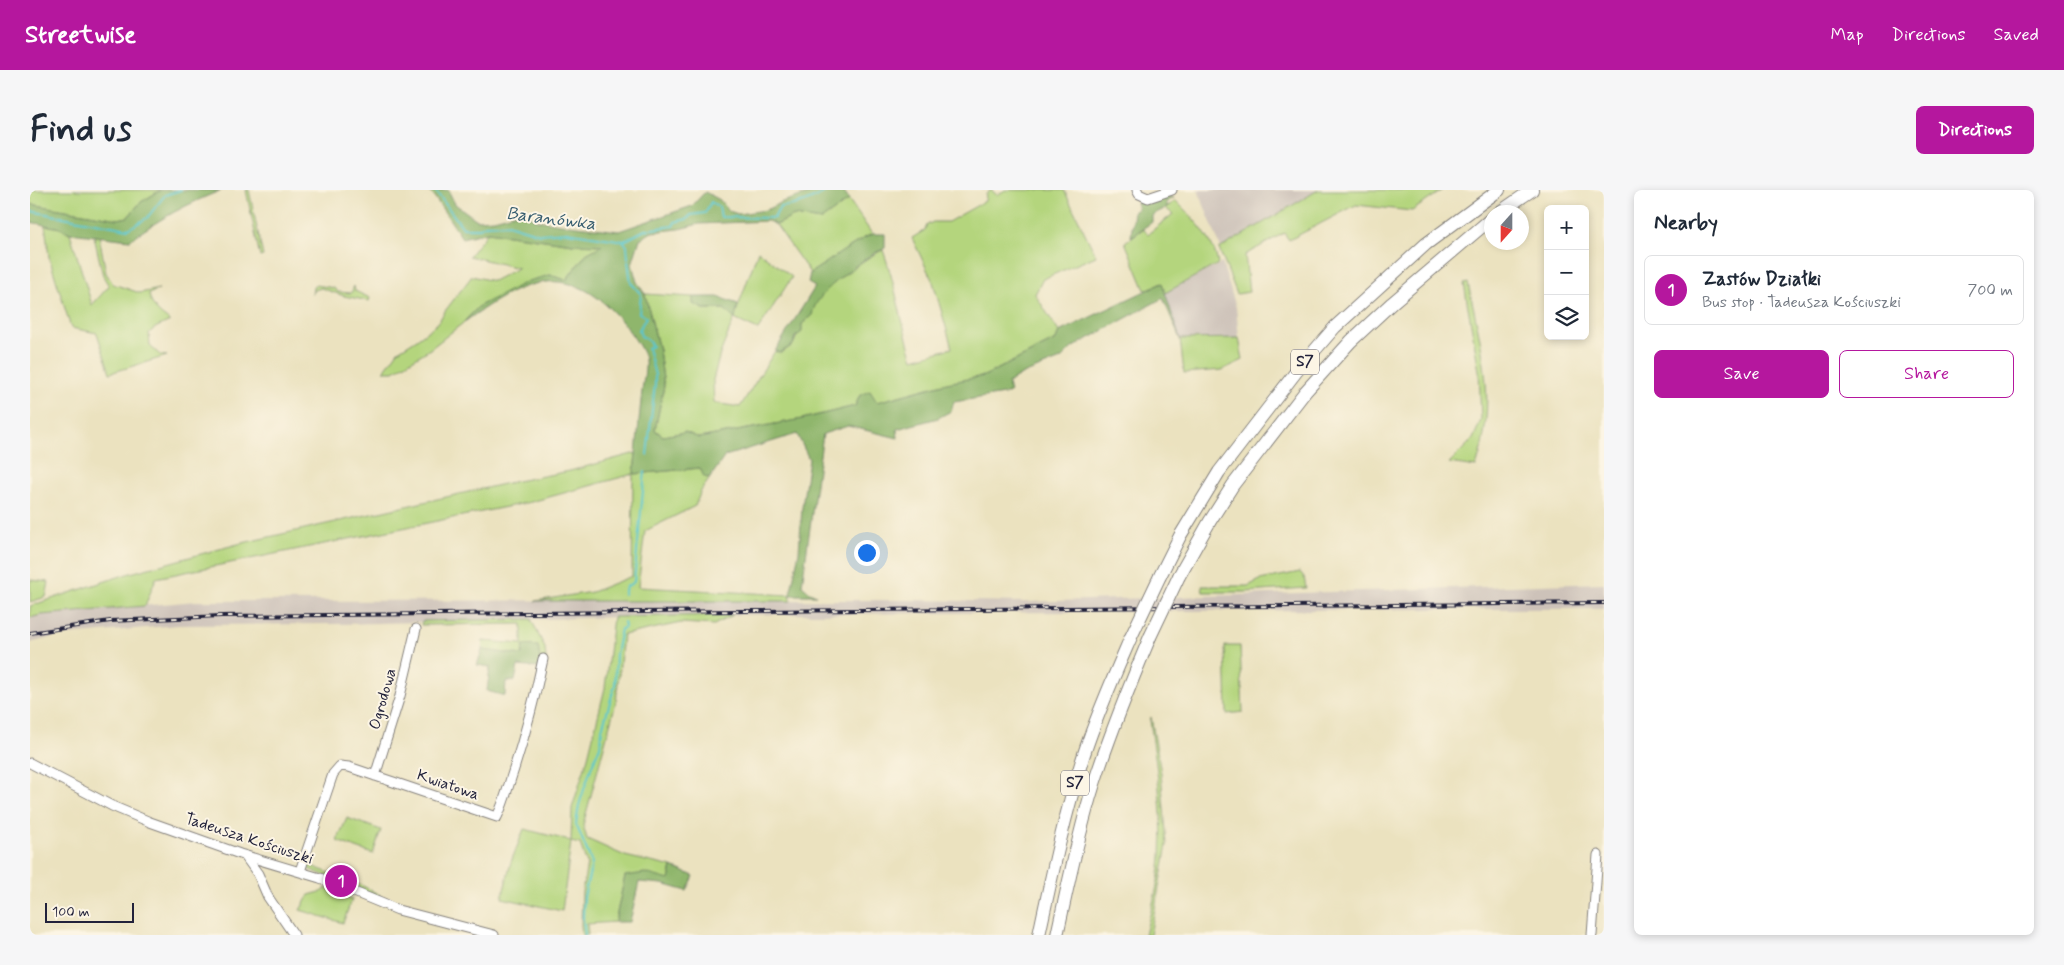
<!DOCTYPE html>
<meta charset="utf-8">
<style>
body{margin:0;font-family:Mynerve,sans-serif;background:#f6f6f7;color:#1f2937}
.controls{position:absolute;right:15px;top:15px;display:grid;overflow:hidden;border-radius:8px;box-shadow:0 2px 8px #0003}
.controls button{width:45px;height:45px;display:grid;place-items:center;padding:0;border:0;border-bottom:1px solid #e0e1e3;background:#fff;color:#1f2937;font:25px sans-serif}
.compass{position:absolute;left:1454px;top:15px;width:45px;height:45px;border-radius:50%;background:#fff;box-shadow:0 2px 8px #0003;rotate:201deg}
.scale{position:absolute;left:15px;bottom:12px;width:89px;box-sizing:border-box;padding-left:5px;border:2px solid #22223b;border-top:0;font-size:14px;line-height:18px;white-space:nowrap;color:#22223b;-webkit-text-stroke:4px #fcf5e5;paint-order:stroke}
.you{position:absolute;left:836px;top:362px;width:18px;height:18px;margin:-12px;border:4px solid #fff;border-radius:50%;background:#1a73e8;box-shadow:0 0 0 8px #1a73e833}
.badge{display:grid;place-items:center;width:32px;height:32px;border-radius:50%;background:#b5179e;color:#fff;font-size:16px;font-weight:700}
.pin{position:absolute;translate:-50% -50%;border:2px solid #fff;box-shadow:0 1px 5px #0006}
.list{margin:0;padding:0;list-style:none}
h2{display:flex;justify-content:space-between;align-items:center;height:65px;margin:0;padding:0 20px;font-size:21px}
h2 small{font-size:16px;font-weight:400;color:#747a83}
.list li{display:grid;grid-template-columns:32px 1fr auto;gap:15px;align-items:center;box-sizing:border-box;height:70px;margin:0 10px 10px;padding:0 10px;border:1px solid #e0e1e3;border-radius:8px}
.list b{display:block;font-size:19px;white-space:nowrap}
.list p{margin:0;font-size:16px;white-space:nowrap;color:#747a83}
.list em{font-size:16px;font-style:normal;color:#747a83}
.actions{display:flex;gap:10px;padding:15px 20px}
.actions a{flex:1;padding:11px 0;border:1px solid #b5179e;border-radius:8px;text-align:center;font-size:18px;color:#b5179e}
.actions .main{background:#b5179e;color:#fff}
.icon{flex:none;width:28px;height:28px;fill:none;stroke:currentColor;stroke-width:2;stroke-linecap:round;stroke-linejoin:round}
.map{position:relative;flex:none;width:1574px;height:745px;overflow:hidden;border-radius:8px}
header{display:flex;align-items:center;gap:30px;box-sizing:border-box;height:70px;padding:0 25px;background:#b5179e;color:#fff}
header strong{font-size:24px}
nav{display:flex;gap:28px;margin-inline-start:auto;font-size:18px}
.intro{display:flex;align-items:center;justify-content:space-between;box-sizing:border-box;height:120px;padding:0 30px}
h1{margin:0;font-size:35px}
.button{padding:12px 22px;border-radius:8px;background:#b5179e;color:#fff;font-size:18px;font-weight:700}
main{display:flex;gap:30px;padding:0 30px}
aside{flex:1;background:#fff;border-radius:8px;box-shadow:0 2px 8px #0003}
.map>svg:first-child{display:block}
.industrial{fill:#cdc2b9}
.green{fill:#b4d57d;stroke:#6b7c5c}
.forest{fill:#8fb66c;stroke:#586c54}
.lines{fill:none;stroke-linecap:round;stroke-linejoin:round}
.stream{stroke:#59c7ce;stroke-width:2}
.minor-casing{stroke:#86827d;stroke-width:11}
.highway-casing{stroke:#86827d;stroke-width:14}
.minor{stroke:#fff;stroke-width:9}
.highway{stroke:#fff;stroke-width:12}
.rail-casing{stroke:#22223b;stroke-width:4}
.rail{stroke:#fcf5e5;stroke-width:2;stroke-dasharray:5.5;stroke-linecap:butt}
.highway-bridge-casing{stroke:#86827d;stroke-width:14;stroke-linecap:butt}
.highway-bridge{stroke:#fff;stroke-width:12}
.labels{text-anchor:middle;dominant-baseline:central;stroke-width:4;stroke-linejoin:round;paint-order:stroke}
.shield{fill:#fcf5e5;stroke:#63616e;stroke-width:1}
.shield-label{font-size:15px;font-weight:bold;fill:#22223b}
.street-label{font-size:16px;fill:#22223b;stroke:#fcf5e5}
.water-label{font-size:18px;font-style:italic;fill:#355c6e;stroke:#fcf5e5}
</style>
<header>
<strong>Streetwise</strong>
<nav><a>Map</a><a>Directions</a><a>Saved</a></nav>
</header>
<div class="intro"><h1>Find us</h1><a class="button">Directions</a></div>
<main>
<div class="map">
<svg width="1574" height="745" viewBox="0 0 1574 745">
<rect width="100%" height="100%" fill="#fcf5e5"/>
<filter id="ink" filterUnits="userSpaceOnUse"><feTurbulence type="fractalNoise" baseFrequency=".02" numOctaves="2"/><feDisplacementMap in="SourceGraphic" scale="10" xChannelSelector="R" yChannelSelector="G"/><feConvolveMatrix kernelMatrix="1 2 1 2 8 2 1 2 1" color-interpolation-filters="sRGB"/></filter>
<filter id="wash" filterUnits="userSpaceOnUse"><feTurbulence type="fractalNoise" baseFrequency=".0096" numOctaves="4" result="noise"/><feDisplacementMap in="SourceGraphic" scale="20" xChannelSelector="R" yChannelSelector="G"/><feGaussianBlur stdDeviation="1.12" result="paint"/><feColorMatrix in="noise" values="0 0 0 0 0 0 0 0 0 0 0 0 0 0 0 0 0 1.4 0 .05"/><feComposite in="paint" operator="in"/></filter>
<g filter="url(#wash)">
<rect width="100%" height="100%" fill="#ebe2bf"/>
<path class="industrial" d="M1168 0H1288L1191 58Z
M1192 73 1206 117 1209 148 1150 149 1135 103Z
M1574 393V419H1400L670 425 310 434 148 435 27 446 0 453V428L11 425 166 411 882 410 996 412Z"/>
<path class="green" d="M0 0H131L111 12 98 27 88 29 0 14Z
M216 0H219L233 66 230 67Z
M961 0 967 5 975 0H1034L1066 66 1013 89 1005 104 1029 142 1026 150 954 186 917 193 847 212 830 205 825 216 772 229 669 248 655 242 633 246 625 240 634 196 629 160 615 104 663 107 664 114 674 119H694L704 128 728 61 762 87 728 140 704 129 690 164 683 190 684 213 710 217 745 161 751 163 763 155 772 134 782 125C782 123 782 120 783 117 789 101 837 66 853 60 866 96 871 133 883 169L922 158 903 92 882 48 895 40 897 35 903 32H918L955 11 956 4Z
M1288 0H1413L1382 21 1326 15 1259 50 1254 43 1215 65 1219 102 1207 104 1189 59Z
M819 10 842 44C820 55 801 70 780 83L746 35 764 26 791 30Z
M1146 11C1164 29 1184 49 1188 74L1135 103 1132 93 1115 100 1095 52 1113 39 1118 44 1143 24 1135 18Z
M15 35 30 38 40 43 62 115 79 96 73 86 64 46H69L76 83 83 94 110 103 129 99 119 104C121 117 130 124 140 131L125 138 119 143 120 156 130 165 137 166 80 183 67 143 41 138 19 67Z
M458 42 543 54 573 55 556 64 536 90 520 85 449 116 433 133 400 159 364 181H354L368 161 387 149 408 133 415 121 442 86 463 91 488 78 439 66Z
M1438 93C1447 134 1460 186 1456 228 1455 244 1451 261 1446 277L1419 273 1443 249 1451 230 1449 181 1434 94Z
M286 95 304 98 308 102 321 103 324 96 325 101 340 108 339 111 314 106 291 98 285 100 282 105 283 97Z
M1209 148 1213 170 1192 180 1154 183 1150 149Z
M606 263 604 284 671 278 674 287 680 288 671 301 665 316 615 341 608 397 760 405 761 411H505L562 402 602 386 603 284 501 312 126 388 115 416 11 425 0 428V416L97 384 208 354 487 291 540 281Z
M1270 382 1274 387 1276 398 1216 402H1173L1172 396H1218L1230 390Z
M0 390 19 392 16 407 0 412Z
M703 425 684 435 651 433 593 445 586 512 553 635 557 649 595 666 642 677 639 691 595 686 585 732 557 734 558 745H552L551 735 552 702 557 674 550 654 541 652 532 721 472 708 481 672 494 639 541 651 542 618 558 567 575 498 583 427Z
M501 429 515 458 516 469 452 460 453 451 492 454V434L391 435 392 431Z
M1195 456H1210L1213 522 1197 524Z
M1121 527 1131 583 1137 655 1120 745H1115C1121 719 1130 692 1131 665 1134 621 1126 574 1120 530Z
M317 628 351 640 343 664 307 651Z
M276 674 331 695 350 705 349 707 276 678Z
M295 698 322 709 313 733 270 720 279 705 294 701Z"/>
<path class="forest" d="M131 0H192C159 13 129 29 100 50L40 43 30 38 0 32V14L88 29 98 27 111 12Z
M396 0H418L425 14 447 30 464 29 491 22 507 30 530 34 589 41 662 16 675 2 690 10 699 21 708 24 736 20 752 12 790 0H817L814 2 819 10 791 30 764 26 746 35 738 31 669 34 649 39 622 42 610 49 602 74 607 92 615 104 629 160 634 196 625 240 633 246 655 242 669 248 772 229 825 216 830 205 840 201 847 212 917 193 954 186 1026 150 1029 142 1132 93 1150 149 1133 108 1043 157 1031 169 993 184 978 193 980 203 924 212 921 221 908 228 867 239 868 248 818 236 793 244 772 395 780 402 786 405H760L769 362 772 317 779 269 767 244 695 266 680 288 674 287 670 278 604 284C607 256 609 228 612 201 613 191 616 180 615 170 614 159 595 135 587 126 534 67 487 94 433 133L449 116 498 91 520 85 536 90 556 64 572 55 543 54 458 42 432 48 403 5Z
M1137 6 1144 8 1136 12 1138 17 1122 25V32L1101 47 1104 21 1108 19 1106 12Z
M842 44H855V58C851 61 845 62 841 65 824 77 785 103 782 125L772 134V142L765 147 763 155 750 163 745 161 785 97 778 93 780 83C801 70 820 55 842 44Z
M663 107H688L708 114 705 129 694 119H674L663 114Z
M493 455 508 456 510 468 508 478 488 476 485 491H476L475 506 457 501 460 477 447 475 452 460 492 465Z
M642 677 664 686 657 701 632 694 609 692 600 732H585L595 686 615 683 639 690Z"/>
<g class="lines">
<path class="stream" d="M405 0 433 38H450L455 35 478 34 510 44 537 42 594 51 615 40 643 36 645 32 657 29 661 25 675 23 681 12 689 17 691 27 744 28 750 17C769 16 783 10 798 0
M0 21 98 39 117 28 135 5 151 0
M594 52 597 56 598 68
M598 71 601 93 611 104 609 123 616 127 609 140 611 146 617 149 622 156 618 158 625 185V194L617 265
M594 404 596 397 604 392 615 281
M555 745 553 728 554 707 562 673 546 634 549 615 561 578 570 556 572 539 585 495 586 464 591 439 595 437 594 432"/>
</g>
</g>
<g filter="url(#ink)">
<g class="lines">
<g class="minor-casing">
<path id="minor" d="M1107 0 1109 4 1118 8 1142 0
M0 573 82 616 120 632 210 664 290 688 368 720 464 745
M345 586 370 506 386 439
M215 666 228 684 238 707 264 745
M270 681 303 584 310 576 319 577 467 627C474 613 478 597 483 582 495 545 505 507 513 469
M1562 745 1568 665"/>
</g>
<g class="highway-casing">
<path id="highway" d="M1470 22 1502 0
M1130 386 1150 346 1189 282 1266 182 1305 137 1396 54 1469 0
M1149 386 1180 331 1203 295 1275 202 1321 151 1362 113 1462 28
M1009 745C1022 684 1035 623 1054 564 1067 524 1084 486 1101 447
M1027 745C1038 695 1048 645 1063 597 1079 546 1099 497 1120 447"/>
</g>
<use href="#minor" class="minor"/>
<use href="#highway" class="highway"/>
<g class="rail-casing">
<path id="rail" d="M0 443 80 431 191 426 1574 413"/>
</g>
<use href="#rail" class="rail"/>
<g class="highway-bridge-casing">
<path id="highway-bridge" d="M1101 447 1130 386
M1120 447 1149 386"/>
</g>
<use href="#highway-bridge" class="highway-bridge"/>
</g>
</g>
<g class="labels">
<g class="shield">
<rect x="1261" y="159.5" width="28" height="25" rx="4"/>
<rect x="1031" y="580.5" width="28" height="25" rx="4"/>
</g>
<g class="shield-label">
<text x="1275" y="172">S7</text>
<text x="1045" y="593">S7</text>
</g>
<g class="street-label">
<text transform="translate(353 509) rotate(-74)">Ogrodowa</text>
<text transform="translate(418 595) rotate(19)">Kwiatowa</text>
<text transform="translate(219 649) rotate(18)">Tadeusza Kościuszki</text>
</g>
<g class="water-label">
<text transform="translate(521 29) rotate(7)">Baranówka</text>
</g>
</g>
</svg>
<div class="controls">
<button>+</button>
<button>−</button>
<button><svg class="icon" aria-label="layers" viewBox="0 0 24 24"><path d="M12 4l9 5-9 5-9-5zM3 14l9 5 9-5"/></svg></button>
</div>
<svg class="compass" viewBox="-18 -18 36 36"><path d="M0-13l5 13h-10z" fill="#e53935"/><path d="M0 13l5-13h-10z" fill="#747a83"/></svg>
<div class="scale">100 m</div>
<div class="you"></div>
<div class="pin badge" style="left:311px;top:691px">1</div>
</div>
<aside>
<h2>Nearby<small></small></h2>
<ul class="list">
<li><span class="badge">1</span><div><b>Zastów Działki</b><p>Bus stop · Tadeusza Kościuszki</p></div><em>700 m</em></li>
</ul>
<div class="actions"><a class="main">Save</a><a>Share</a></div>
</aside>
</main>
